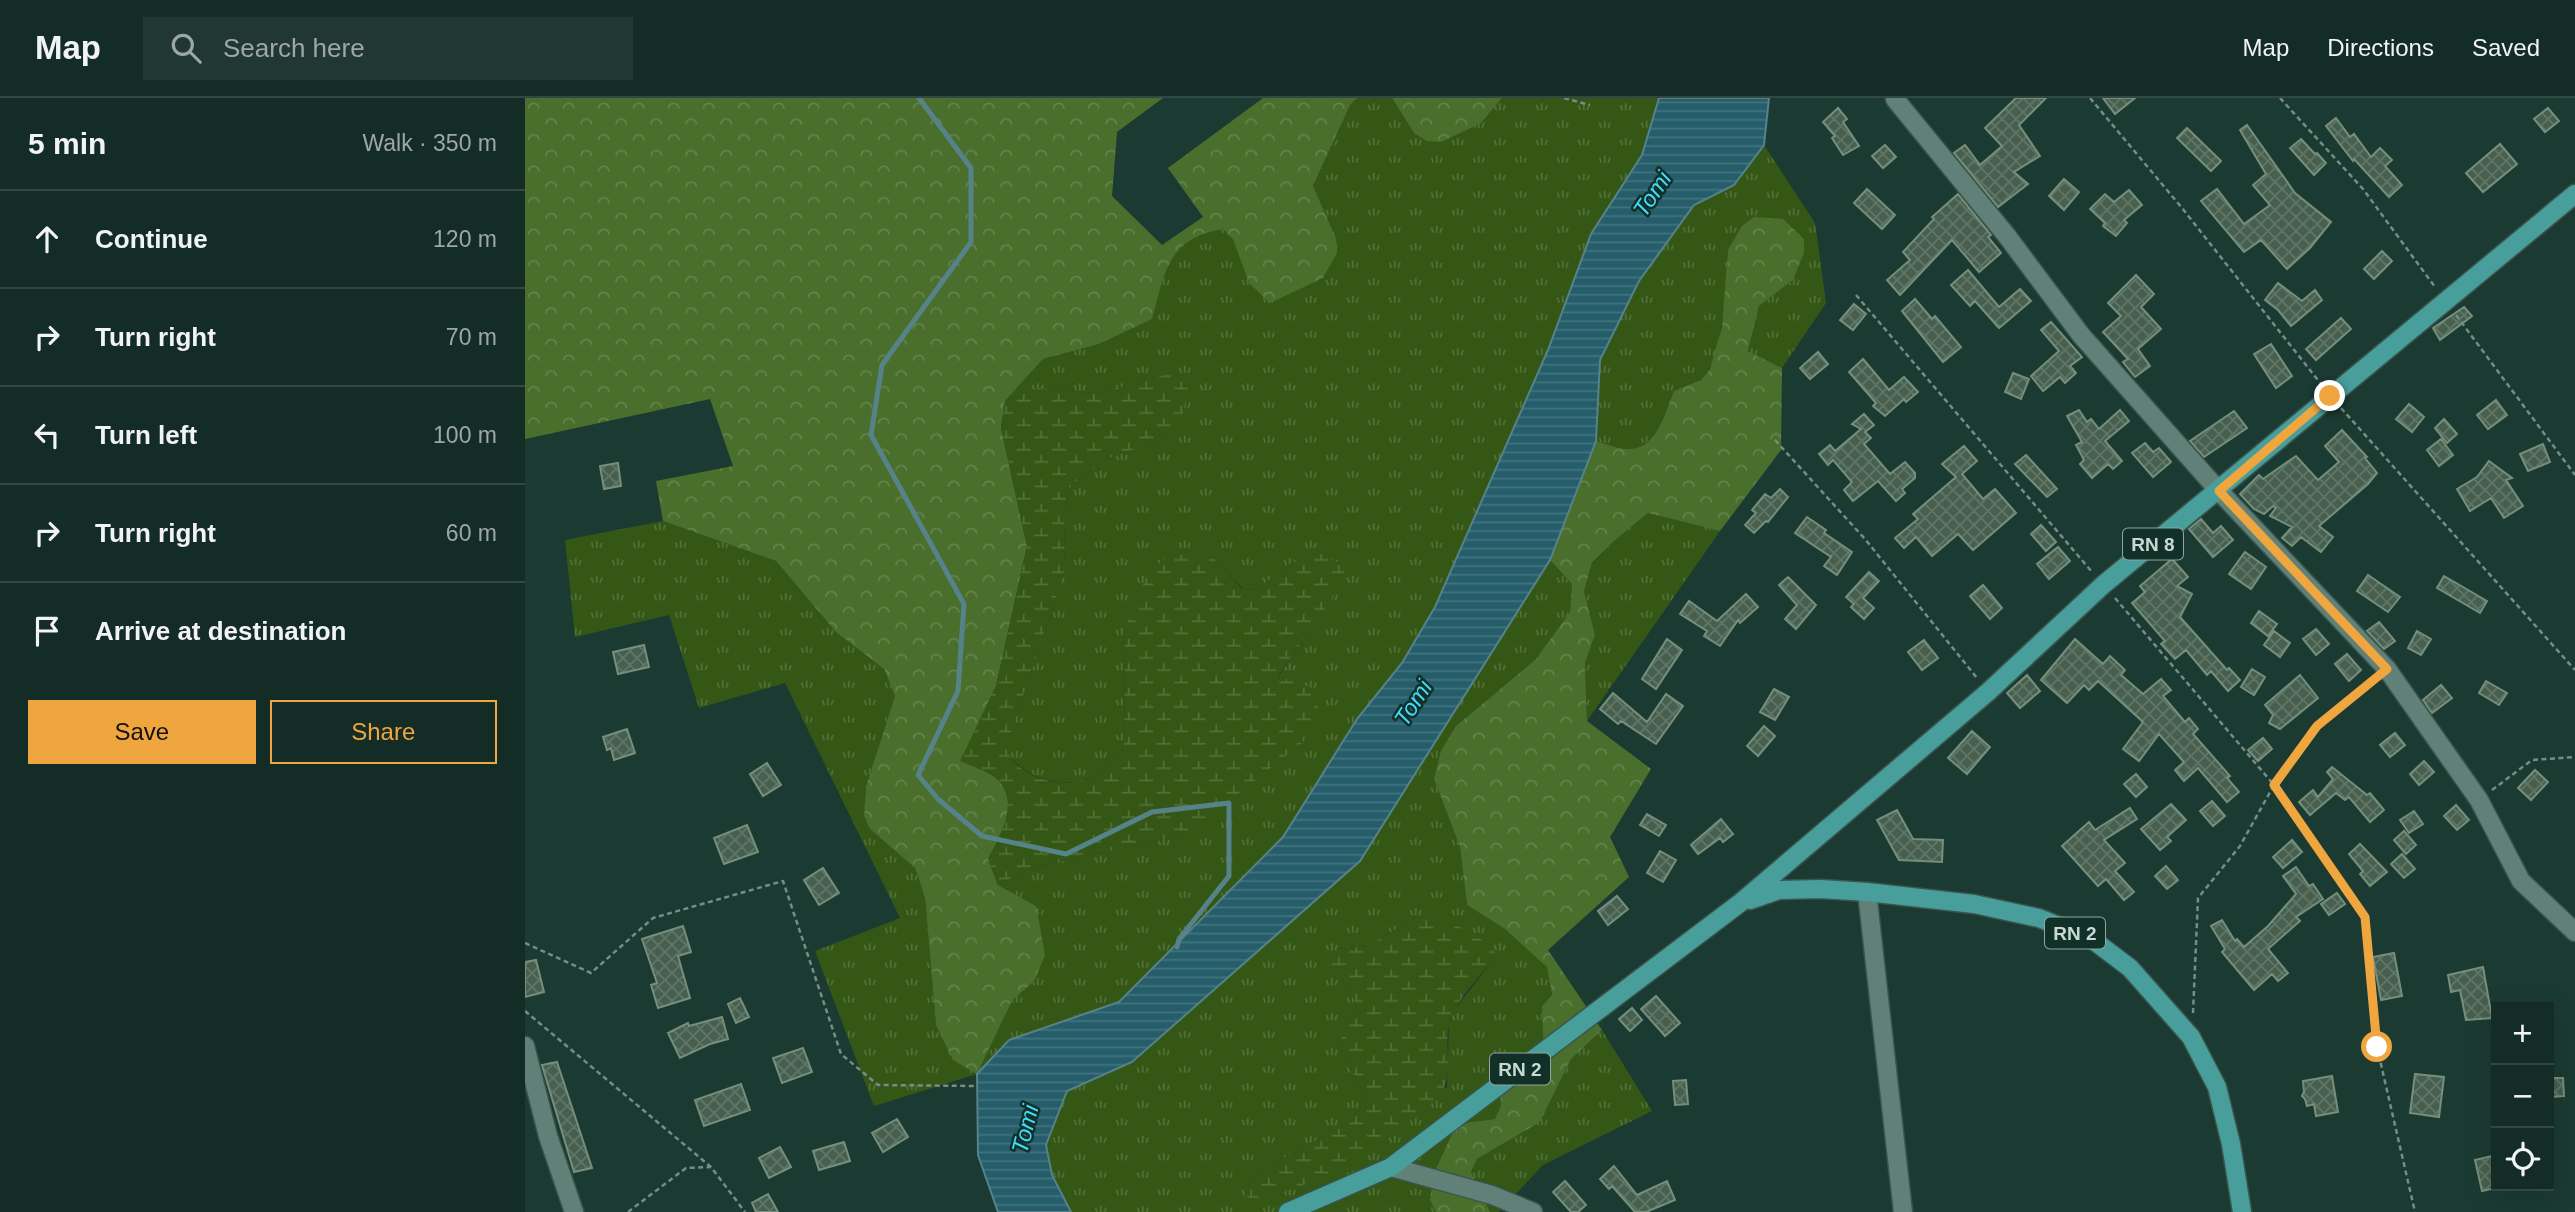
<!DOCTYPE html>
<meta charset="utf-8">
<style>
body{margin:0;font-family:Arial,sans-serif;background:#213832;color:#f1f3f6}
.controls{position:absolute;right:21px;bottom:21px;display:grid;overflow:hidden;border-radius:0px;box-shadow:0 7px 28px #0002}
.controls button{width:63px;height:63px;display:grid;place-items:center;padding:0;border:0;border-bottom:2px solid #334843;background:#142c26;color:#f1f3f6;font:35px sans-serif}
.stop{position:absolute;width:21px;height:21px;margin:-16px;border:5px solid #f0a63f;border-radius:50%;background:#fff}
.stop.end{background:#f0a63f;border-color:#fff;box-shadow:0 2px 7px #0008}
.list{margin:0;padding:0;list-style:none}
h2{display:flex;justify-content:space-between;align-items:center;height:91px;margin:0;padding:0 28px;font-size:30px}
h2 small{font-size:23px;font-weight:400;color:#9da7a7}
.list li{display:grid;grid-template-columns:46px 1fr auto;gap:21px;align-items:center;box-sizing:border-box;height:98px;padding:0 28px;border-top:2px solid #334843}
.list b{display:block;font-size:26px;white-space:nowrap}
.list em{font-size:23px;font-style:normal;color:#9da7a7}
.actions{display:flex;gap:14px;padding:21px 28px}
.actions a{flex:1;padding:16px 0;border:2px solid #f0a63f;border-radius:0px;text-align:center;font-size:24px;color:#f0a63f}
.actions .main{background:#f0a63f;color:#111}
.icon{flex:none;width:38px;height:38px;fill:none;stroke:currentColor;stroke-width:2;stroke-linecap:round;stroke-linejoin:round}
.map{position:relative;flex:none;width:2050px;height:1114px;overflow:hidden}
header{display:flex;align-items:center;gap:42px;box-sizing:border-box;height:98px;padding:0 35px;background:#142c26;border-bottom:2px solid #334843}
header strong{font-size:33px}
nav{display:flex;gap:38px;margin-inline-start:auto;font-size:24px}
.search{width:490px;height:63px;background:#213832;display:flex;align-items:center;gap:18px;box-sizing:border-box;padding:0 24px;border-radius:0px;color:#9da7a7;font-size:26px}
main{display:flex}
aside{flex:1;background:#142c26}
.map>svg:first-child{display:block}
.grass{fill:url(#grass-tufts);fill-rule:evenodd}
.forest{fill:url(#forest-crowns)}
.wetland{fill:url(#wetland-marsh)}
.water{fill:url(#water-rules);stroke:#56828a;stroke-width:2}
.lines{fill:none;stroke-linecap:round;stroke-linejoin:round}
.stream{stroke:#56828a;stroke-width:5}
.building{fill:url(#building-cross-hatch);stroke:#758f7c;stroke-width:2}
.minor-casing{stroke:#39554e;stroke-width:21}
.primary-casing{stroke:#39554e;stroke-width:21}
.path{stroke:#768d86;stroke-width:2.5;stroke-dasharray:5 3.5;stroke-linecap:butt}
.minor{stroke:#618178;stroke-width:18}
.primary{stroke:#479e9b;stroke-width:18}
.route{stroke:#f0a63f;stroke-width:9}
.labels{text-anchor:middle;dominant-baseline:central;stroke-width:5;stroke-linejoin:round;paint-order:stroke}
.shield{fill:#113028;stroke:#91a6a0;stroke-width:2}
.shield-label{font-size:19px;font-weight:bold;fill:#c8d9d3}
.water-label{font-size:23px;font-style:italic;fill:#40dcfd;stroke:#113028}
</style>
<header>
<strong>Map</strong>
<div class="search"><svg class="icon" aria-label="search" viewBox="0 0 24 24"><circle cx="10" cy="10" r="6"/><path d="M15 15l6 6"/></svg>Search here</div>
<nav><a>Map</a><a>Directions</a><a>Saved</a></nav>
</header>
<main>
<aside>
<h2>5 min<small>Walk · 350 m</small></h2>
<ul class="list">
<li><svg class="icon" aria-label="ahead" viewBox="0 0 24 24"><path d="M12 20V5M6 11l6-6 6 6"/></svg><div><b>Continue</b></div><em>120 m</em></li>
<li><svg class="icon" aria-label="right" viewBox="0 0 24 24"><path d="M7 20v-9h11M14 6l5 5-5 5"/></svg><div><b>Turn right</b></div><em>70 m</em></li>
<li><svg class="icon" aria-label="left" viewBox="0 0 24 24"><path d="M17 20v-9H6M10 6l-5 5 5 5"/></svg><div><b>Turn left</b></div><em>100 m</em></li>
<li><svg class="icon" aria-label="right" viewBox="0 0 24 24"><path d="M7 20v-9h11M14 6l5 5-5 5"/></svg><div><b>Turn right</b></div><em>60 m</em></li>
<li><svg class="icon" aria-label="arrive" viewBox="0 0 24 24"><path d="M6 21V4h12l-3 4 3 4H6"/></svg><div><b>Arrive at destination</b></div></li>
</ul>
<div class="actions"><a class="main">Save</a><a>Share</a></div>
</aside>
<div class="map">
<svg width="2050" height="1114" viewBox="0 0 2050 1114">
<defs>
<pattern id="grass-tufts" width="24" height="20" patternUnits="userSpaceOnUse" patternTransform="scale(1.75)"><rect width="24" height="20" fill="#355716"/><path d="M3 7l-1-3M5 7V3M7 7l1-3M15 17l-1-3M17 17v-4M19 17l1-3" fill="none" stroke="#516f37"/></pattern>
<pattern id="forest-crowns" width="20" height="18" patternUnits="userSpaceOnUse" patternTransform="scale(1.75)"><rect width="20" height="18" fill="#4a6f2d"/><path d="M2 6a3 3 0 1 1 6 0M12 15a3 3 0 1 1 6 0" fill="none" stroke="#63834b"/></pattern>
<pattern id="wetland-marsh" width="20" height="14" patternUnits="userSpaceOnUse" patternTransform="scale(1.75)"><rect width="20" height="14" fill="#355716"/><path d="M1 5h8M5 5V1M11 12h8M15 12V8" fill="none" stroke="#516f37"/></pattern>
<pattern id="water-rules" width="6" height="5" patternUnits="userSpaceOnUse" patternTransform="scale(1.75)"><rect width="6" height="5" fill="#255d6a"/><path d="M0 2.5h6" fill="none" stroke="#43747e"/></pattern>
<pattern id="building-cross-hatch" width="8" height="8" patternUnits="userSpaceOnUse" patternTransform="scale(1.75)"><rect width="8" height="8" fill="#475f4e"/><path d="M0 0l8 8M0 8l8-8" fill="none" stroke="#607567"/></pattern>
</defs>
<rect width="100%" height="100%" fill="#1b3a32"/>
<path class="grass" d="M832 0H867L889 35 956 25 977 0H1134L1117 57 1066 136 1023 252 910 509 877 565 832 621 758 739 594 905 484 942 452 976 349 1008 290 853 375 820 260 585 174 610 144 517 50 539 40 442 138 423 251 463 311 534 359 571 370 598 341 688 339 718 345 731 390 770 400 799 411 927 452 976 487 903 509 883 511 808 473 787 505 770 663 736 753 579 819 483V467L766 465 732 492 718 491 687 458 600 531 599 650C593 657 587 666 580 672 551 695 495 685 481 649L540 472 539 414 547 386 583 360 642 340 640 277 570 296 513 290 480 303 518 261 574 246 626 221C640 174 642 141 698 131L709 141 724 185 811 140 788 88 825 7Z
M1239 47 1290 125 1301 205 1257 270 1223 253 1234 208 1268 182 1279 155V140L1203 152C1201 181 1200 267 1174 283 1167 288 1157 290 1149 293 1140 313 1131 351 1104 351 1093 351 1081 346 1071 343L1075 262 1114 183 1169 107 1209 87Z
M1123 415 1195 433 1062 623 1060 565 1070 537 1059 493 1067 466 1088 444Z
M1025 462 1047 486 1045 514 1011 561 931 628 909 681 935 749 942 807 980 831 1023 869 1027 898 1017 908 1018 942 974 979 976 1007 970 1021 939 1025 905 1101 911 1114H546L527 1077 521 1047 542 993 607 964 835 763ZM891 819 972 857 930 911 924 926 922 989 720 1097 726 1083 749 1065 827 1023 841 999 813 948 831 907 825 892 804 873 813 851 843 848Z
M1077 932 1127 1013 1018 1067 974 1114H965L946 1074 952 1061 1015 1024 1046 961Z"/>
<path class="forest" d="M0 0H638L592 34 587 98 637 147 678 119 643 70 738 0H832L825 7 788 88 811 140 812 155 798 180 745 205 724 185 708 141 698 131C642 141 640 174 627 221L574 246 518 261 480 303 476 330 502 448 471 588 436 663C447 668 467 674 475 684 494 708 475 738 463 761L473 787 511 808 520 857 509 883 487 903 452 976 428 962 411 927 400 799 390 770 345 731 339 718 341 688 370 598 359 571 311 534 251 463 138 423 131 383 208 368 185 301 0 341Z
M867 0H977L956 25 916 44 902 43 889 35Z
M1229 119 1258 121 1279 141V155L1268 182 1234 208 1223 253 1257 270 1256 352 1195 433 1123 415 1088 444 1067 465 1059 493 1070 537 1060 565 1062 623 1126 671 1085 739 1104 779 1023 852 1077 932 1046 961 1015 1024 952 1061 946 1074 965 1114H911L905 1102 910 1073 928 1034 939 1025 970 1021 976 1007 974 979 1018 942 1017 908 1027 897 1022 869 980 831 942 807 935 749 909 681 916 653 931 628 1011 561 1045 514 1047 486 1025 462 1071 343C1081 346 1093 351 1104 351 1132 351 1140 313 1149 293L1176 282 1185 271 1197 229 1203 152 1217 128Z"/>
<path class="wetland" d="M640 277H654L663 289 658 316 642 340 583 360 547 386 539 414 540 472 481 649C494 686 551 695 580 672 587 666 593 657 599 651L600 531 622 477 643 457 687 458 717 491 732 492 766 465 793 455 819 467V484L753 578 793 592V620L778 644 663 736 505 770 473 787 463 761C475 738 494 708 475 684 467 674 446 668 435 663L471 588 502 448 476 330 480 303 513 290 570 296Z
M891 819 922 821 963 846 972 857C957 877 933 899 925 923 917 950 932 977 912 1001L832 1066 731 1105 720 1097 726 1083 749 1065 827 1023 841 999 813 948 831 907 825 892 803 873 802 860 813 851 843 848Z"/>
<path class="water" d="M1134 0H1244L1239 47 1209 87 1169 107 1114 183 1075 262 1071 343 1025 462 835 763 607 964 542 993 521 1047 527 1077 546 1114H473L453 1057 452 976 484 942 594 904 758 739 832 621 877 565 910 509 1023 252 1066 136 1117 57Z"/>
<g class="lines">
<path class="stream" d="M394 0 446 70V144L357 267 346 337 439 506 433 593 393 677 413 701 457 738 541 756 627 714 704 705V778L654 841 652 849"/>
</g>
<path class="building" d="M1491 0H1521L1494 27 1515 58 1489 74 1503 86 1473 109 1429 55 1440 47 1455 67 1477 48 1460 30Z
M1578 0H1610L1590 16Z
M1313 10 1322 21 1318 24 1334 48 1318 57 1307 40 1310 38 1298 24Z
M2023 10 2034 23 2020 34 2009 21Z
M1811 20 1825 39 1829 36 1846 59 1855 50 1867 62 1860 68 1877 87 1864 99 1829 61 1828 63 1801 28Z
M1722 27 1770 95 1806 124 1785 150 1762 171 1736 142 1719 154 1676 103 1692 91 1719 126 1745 107 1728 87 1741 76 1715 32Z
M1662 30 1696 63 1686 73 1652 40Z
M1776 41 1790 56 1792 55 1801 65 1789 77 1765 50Z
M1975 46 1992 66 1958 94 1941 75Z
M1360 47 1371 59 1358 70 1347 58Z
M1539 81 1554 94 1539 112 1524 98Z
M1342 91 1370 117 1357 131 1329 105Z
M1604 92 1617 107 1599 122 1602 125 1591 138 1578 128 1580 125 1565 111 1580 96 1589 104Z
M1433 96 1466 137 1463 139 1476 155 1454 174 1427 142 1375 197 1362 182 1385 162 1378 154 1409 121 1407 119Z
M1857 153 1867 163 1849 181 1839 171Z
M1443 172 1474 209 1495 191 1506 203 1474 230 1450 203 1445 208 1426 187Z
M1611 177 1629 196 1616 209 1636 231 1613 251 1625 268 1610 279 1598 264 1603 261 1578 234 1596 218 1583 205Z
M1753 185 1777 203 1790 192 1797 202 1766 228 1753 212 1740 202Z
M1390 201 1407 221 1410 218 1436 249 1418 264 1377 213Z
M1329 206 1341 216 1328 232 1315 222Z
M1939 209 1947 218 1915 242 1908 230Z
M1816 220 1826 231 1791 262 1781 251Z
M1526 224 1557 259 1545 268 1551 275 1540 285 1535 279 1518 293 1506 278 1534 253 1516 232Z
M1746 246 1767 278 1751 290 1729 256Z
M1293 254 1303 266 1285 281 1275 270Z
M1338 261 1364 292 1379 279 1393 294 1381 304 1379 301 1360 318 1348 308 1351 305 1324 274Z
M1488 275 1504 281 1496 301 1480 294Z
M1971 302 1982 317 1963 331 1952 317Z
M1884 306 1899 319 1887 334 1871 321Z
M1554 312 1562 324 1566 321 1574 331 1595 312 1604 323 1580 343 1597 363 1588 371 1583 366 1567 380 1555 366 1559 362 1551 347 1557 344 1542 318Z
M1709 313 1722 330 1679 359 1665 343Z
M1339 316 1349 327 1340 334 1346 340 1339 346 1365 376 1380 364 1390 375V380L1377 391 1380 395 1371 403 1353 383 1328 403 1319 392 1327 384 1308 362 1303 367 1294 356 1305 347 1310 353 1336 331 1327 326Z
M1919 321 1932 336 1922 345 1910 330Z
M1817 332 1842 359 1840 360 1852 375 1843 386 1794 428 1808 439 1796 454 1776 439 1767 448 1757 440 1767 429 1745 418 1751 410 1748 408 1739 416 1729 411 1715 396 1734 377 1738 381 1771 358 1793 382 1814 364 1800 348Z
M1916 341 1928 357 1914 368 1902 352Z
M1620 345 1628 354 1634 350 1646 364 1628 379 1607 355Z
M2018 346 2025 364 2003 373 1995 356Z
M1439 348 1452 363 1437 376 1458 401 1470 391 1491 415 1448 452 1433 436 1407 458 1391 439 1379 450 1370 440 1393 421 1388 416 1431 379 1417 366Z
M1501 357 1532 391 1522 399 1490 366Z
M1964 363 1987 380 1981 382 1998 408 1979 420 1966 400 1945 413 1932 391 1952 379Z
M93 365 96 388 79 391 75 368Z
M1255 391 1263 399 1243 424 1241 423 1229 435 1220 427 1231 415 1227 412 1240 396 1246 400Z
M1282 419 1301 432 1299 435 1327 454 1312 477 1299 468 1306 459 1270 435Z
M1676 421 1688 435 1696 428 1708 442 1688 459 1664 431Z
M1516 427 1531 444 1521 453 1506 436Z
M1533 449 1545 463 1524 481 1512 466Z
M1720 454 1741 469 1726 491 1704 476Z
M1647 461 1663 479 1652 488 1667 496 1655 519 1702 572 1704 570 1715 582 1703 593 1686 573 1682 577 1661 552 1650 561 1636 546 1640 543 1607 505 1620 494 1615 488Z
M1344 474 1354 483 1338 500 1349 510 1339 521 1326 509 1329 506 1321 499Z
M1843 477 1875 499 1863 514 1832 493Z
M1919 478 1962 503 1955 515 1912 490Z
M1263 479 1291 507 1271 531 1260 521 1272 507 1254 487Z
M1458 487 1477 510 1465 521 1445 498Z
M1221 496 1233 509 1215 525 1213 522 1195 548 1179 538 1182 533 1155 516 1164 503 1192 523Z
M1734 513 1752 526 1743 538 1726 525Z
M1854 524 1870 543 1859 551 1842 533Z
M1791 531 1804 546 1791 557 1778 541Z
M1749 533 1765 545 1755 559 1739 547Z
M1892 533 1906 541 1896 557 1883 550Z
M1142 541 1157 552 1131 591 1117 581Z
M1550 541 1578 566 1585 558 1600 572 1596 577 1618 596 1636 581 1646 592 1638 598 1660 624 1664 620 1673 631 1668 636 1705 678 1702 680 1714 694 1702 704 1673 670 1659 683 1650 672 1659 664 1634 636 1614 663 1598 651 1618 624 1573 583 1564 592 1559 587 1542 605 1516 582Z
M1399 542 1413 560 1397 572 1383 554Z
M119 547 124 569 93 576 88 554Z
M1822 556 1836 572 1824 583 1810 566Z
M1727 571 1740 579 1729 597 1716 589Z
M1502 577 1515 593 1495 610 1482 595Z
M1775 577 1793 600 1755 631 1744 625 1748 617 1740 607Z
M1961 583 1982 595 1974 607 1954 595Z
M1916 587 1927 600 1907 615 1898 602Z
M1249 591 1264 599 1250 622 1235 614Z
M1088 595 1122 624 1141 596 1158 608 1131 646 1096 623 1093 626 1075 611Z
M1239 628 1250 638 1233 658 1222 648Z
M102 631 110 655 89 662 86 650 82 652 78 639Z
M1447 633 1465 649 1442 676 1423 660Z
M1870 635 1880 647 1865 659 1855 647Z
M1738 640 1747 651 1733 663 1723 652Z
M1899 663 1909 674 1894 687 1885 676Z
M242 665 256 687 238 698 225 676Z
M1807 669 1842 697 1845 695 1859 712 1845 724 1824 699 1820 702 1811 695 1785 717 1774 704 1788 692 1793 699 1808 681 1802 674Z
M2010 672 2023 684 2006 702 1993 690Z
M1611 676 1622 689 1611 699 1599 686Z
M1687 703 1700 718 1688 728 1675 713Z
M1646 706 1661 722 1642 739 1646 743 1635 752 1616 731Z
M1931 707 1944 722 1932 732 1919 718Z
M1605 710 1612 721 1579 742 1600 765 1590 773 1609 794 1599 802 1581 781 1573 788 1537 748 1564 724 1570 732Z
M1372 712 1388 741 1418 742 1417 764 1374 762 1352 722Z
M1889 713 1898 726 1884 735 1875 722Z
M1122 716 1141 727 1134 738 1115 727Z
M1196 721 1208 736 1198 744 1195 740 1173 756 1166 747Z
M222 727 233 754 199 766 189 740Z
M1879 733 1891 747 1881 756 1869 742Z
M1767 742 1777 754 1758 770 1748 759Z
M1835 746 1862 774 1845 788 1835 776 1838 773 1824 756Z
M1135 753 1151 762 1138 784 1122 775Z
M1877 756 1890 771 1879 780 1866 766Z
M1641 768 1653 782 1642 791 1630 778Z
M1771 769 1784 788 1788 786 1798 801 1771 819 1775 823 1743 851 1763 875 1753 883 1747 876 1729 892 1697 854 1700 851 1686 828 1697 822 1710 843 1712 841 1719 849 1743 828 1771 796 1758 778Z
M298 770 314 795 294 807 279 782Z
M1812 795 1820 806 1804 817 1796 806Z
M1092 798 1103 811 1083 827 1073 813Z
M158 828 166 854 153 858 165 900 133 910 126 887 132 885 117 841Z
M1869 855 1877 898 1856 902 1848 859Z
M11 862 19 894 0 899V864Z
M1958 869 1967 920 1941 922 1935 892 1926 894 1923 877Z
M1131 898 1155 925 1140 938 1116 911Z
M215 900 224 919 211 925 203 906Z
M1107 910 1117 922 1105 933 1094 921Z
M197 919 203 941 185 946 155 960 143 935 163 925 164 928Z
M278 950 287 974 257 985 248 960Z
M32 964 67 1070 49 1074 17 967Z
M1890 976 1919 979 1914 1019 1885 1015Z
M1807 978 1813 1014 1791 1018 1789 1006 1782 1008 1780 1001 1777 998 1779 994 1778 983Z
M2024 980H2038L2039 998 2024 999Z
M1161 982 1163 1006 1150 1007 1148 983Z
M216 986 225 1012 179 1028 170 1002Z
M372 1021 383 1039 358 1054 347 1035Z
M319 1044 325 1063 294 1072 288 1053Z
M255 1049 266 1069 244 1080 234 1060Z
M1971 1057V1090L1957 1093 1950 1062Z
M1089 1068 1112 1097 1142 1083 1150 1102 1121 1114H1110L1087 1088 1084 1091 1075 1081Z
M1040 1083 1061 1107 1053 1114H1046L1028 1094Z
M243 1096 253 1114H231L227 1105Z"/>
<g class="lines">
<g class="minor-casing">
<path id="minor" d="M1370 1 1482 138 1556 237 1694 393 1862 571 1954 702 1996 783 2050 834
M1342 794 1378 1114
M0 948 23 1038 49 1114
M866 1069 967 1097 1008 1114"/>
</g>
<g class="primary-casing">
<path id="primary" d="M1225 802 1254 792 1296 791 1342 794 1449 806 1514 820 1568 842 1605 870 1666 939 1692 989 1706 1046 1717 1114
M763 1114 866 1069 1215 805 1463 594 1578 487 2050 96"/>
</g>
<path class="path" d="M1039 0 1065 7
M1565 0 1657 110 1796 286
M1755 0 1838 91 1910 189
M1331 197 1567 474
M1931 217 2050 377
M1816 310 2050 572
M1250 342 1340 441 1452 580
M1590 500 1749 687 1840 819 1852 949 1890 1114
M1967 692 2007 662 2050 659
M0 845 66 875 128 820 258 783 316 956 353 987 450 988
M0 913 186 1069 220 1114
M1668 915 1673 800 1715 748 1749 687 1792 628 1850 581
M103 1114 161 1070 186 1069"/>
<use href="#minor" class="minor"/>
<use href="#primary" class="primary"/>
</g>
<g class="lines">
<path class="route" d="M1805 298 1694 393 1862 571 1792 628 1749 687 1840 819 1852 949"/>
</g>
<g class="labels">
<g class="shield">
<rect x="1598" y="430.5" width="60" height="31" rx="5"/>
<rect x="1520" y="819.5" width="60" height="31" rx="5"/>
<rect x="965" y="955.5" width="60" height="31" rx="5"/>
</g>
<g class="shield-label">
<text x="1628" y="446">RN 8</text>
<text x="1550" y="835">RN 2</text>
<text x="995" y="971">RN 2</text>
</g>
<g class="water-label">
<text transform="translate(1127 96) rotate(-56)">Tomi</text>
<text transform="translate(888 605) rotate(-57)">Tomi</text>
<text transform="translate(500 1031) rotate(-76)">Tomi</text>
</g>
</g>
</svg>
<div class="controls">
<button>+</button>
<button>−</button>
<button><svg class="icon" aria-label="locate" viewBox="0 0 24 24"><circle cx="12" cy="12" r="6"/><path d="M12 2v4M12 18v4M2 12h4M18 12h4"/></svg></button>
</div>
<div class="stop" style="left:1852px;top:949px"></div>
<div class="stop end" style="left:1805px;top:298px"></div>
</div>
</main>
